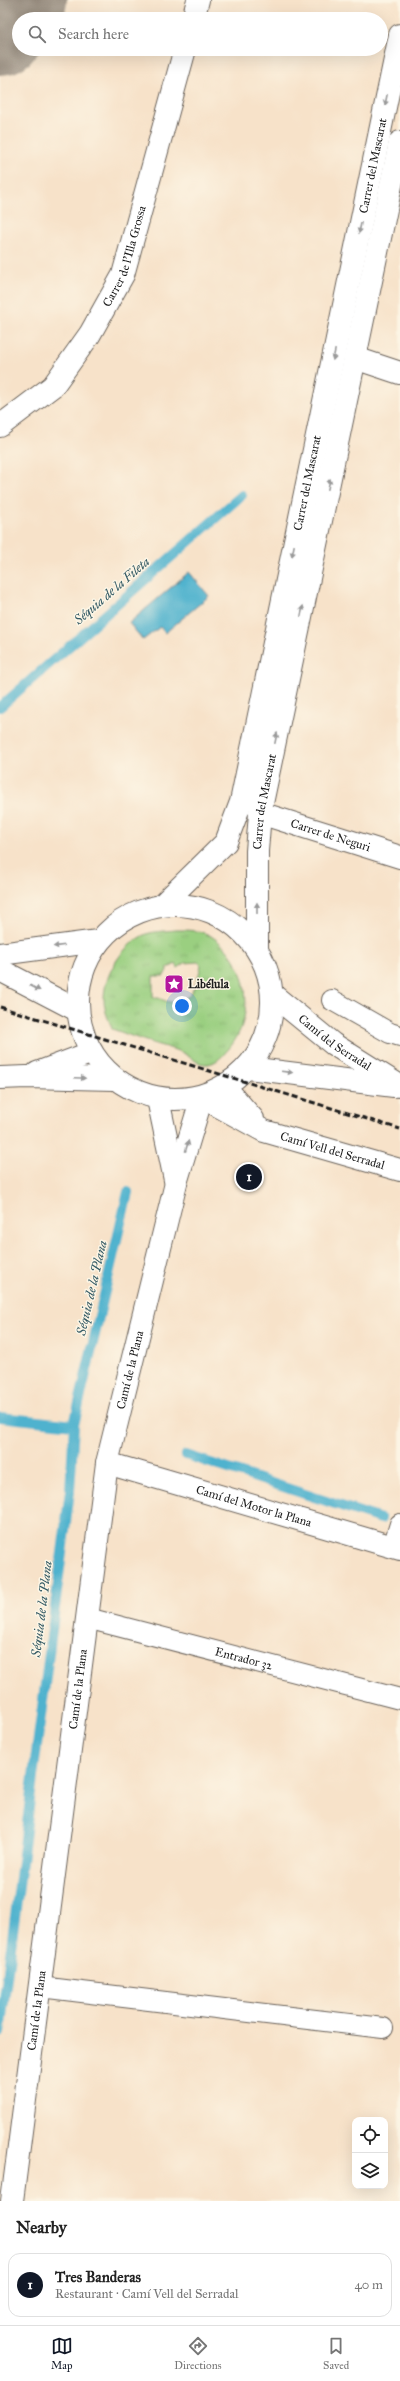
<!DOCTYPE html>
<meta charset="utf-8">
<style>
body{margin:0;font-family:"IM FELL Great Primer",serif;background:#f6f6f6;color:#222}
.controls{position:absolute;right:12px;bottom:12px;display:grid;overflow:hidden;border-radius:8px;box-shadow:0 4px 16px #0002}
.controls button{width:36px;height:36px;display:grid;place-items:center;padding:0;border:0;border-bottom:1px solid #e0e0e0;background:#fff;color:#222;font:20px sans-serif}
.you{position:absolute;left:182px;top:1006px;width:14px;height:14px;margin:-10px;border:3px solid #fff;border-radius:50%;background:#1a73e8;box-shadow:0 0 0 6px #1a73e833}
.badge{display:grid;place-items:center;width:26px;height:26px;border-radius:50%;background:#111827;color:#fff;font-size:13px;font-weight:700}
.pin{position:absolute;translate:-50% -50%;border:2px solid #fff;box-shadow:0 1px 4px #0006}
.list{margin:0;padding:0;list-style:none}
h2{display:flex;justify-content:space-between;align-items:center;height:52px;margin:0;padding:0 16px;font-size:17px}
h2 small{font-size:13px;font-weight:400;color:#767676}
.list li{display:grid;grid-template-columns:26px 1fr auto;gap:12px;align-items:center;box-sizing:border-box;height:64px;margin:0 8px 8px;padding:0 8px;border:1px solid #e0e0e0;border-radius:12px}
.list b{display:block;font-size:15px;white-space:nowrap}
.list p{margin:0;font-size:13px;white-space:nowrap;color:#767676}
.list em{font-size:13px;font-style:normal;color:#767676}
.icon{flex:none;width:22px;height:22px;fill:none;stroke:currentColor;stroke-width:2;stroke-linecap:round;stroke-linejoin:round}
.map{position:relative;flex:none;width:400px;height:2201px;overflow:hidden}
.search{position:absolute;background:#fff;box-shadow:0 4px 16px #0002;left:12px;right:12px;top:12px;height:44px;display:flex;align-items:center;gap:10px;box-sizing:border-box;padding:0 14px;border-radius:22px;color:#767676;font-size:15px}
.sheet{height:124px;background:#fff}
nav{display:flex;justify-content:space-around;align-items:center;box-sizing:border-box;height:56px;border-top:1px solid #e0e0e0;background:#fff;font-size:11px;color:#767676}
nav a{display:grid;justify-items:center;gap:2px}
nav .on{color:#111827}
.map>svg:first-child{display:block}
.grass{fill:url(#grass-tufts);stroke:#5b764e;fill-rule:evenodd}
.water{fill:#50b2ce;stroke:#366775}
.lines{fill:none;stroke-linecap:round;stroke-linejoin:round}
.stream{stroke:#50b2ce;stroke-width:10}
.taxiway{stroke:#8a7f72;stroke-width:88}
.service-casing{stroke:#696159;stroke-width:22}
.minor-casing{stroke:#696159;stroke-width:24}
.tertiary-casing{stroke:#696159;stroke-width:24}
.service{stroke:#fff;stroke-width:20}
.minor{stroke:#fff;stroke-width:22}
.tertiary{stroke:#fff;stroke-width:22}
.rail{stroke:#1c1c1c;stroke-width:3;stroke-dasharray:6 3;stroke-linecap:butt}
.oneway{fill:#999}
.labels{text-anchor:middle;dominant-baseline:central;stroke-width:3;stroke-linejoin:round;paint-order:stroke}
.street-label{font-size:12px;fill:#1c1c1c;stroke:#fcf5e5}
.poi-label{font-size:12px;font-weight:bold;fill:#1c1c1c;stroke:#fcf5e5;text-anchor:start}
.water-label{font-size:13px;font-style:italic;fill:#315863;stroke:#fcf5e5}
</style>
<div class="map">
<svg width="400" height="2201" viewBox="0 0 400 2201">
<defs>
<pattern id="grass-tufts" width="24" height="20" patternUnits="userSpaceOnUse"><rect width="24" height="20" fill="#9acf80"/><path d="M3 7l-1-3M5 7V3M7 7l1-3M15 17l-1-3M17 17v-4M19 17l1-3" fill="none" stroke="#84b16e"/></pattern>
</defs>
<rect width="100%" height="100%" fill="#fcf5e5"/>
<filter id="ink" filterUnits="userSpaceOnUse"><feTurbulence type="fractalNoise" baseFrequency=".025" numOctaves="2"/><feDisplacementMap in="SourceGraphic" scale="8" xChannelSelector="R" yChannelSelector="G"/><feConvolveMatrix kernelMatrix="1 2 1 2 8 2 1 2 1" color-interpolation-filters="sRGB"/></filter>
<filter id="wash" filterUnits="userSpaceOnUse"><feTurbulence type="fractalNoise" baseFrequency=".012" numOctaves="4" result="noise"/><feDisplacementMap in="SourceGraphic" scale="16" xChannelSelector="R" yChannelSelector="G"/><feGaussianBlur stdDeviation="0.9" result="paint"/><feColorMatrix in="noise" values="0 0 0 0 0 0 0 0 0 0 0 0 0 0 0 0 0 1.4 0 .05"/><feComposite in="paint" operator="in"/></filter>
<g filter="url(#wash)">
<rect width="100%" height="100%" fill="#f7e2c9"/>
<path class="grass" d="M176 930C188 930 204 930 214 938 251 965 257 1020 225 1053 221 1058 215 1063 208 1064 198 1065 191 1057 183 1053 172 1048 161 1046 149 1042 136 1038 124 1033 112 1029 110 1022 106 1015 105 1008 99 981 121 945 146 934 155 931 167 931 176 930ZM198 962 201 965C198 981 191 1006 170 1002 162 1001 161 997 153 998V976H164L168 968 176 964 178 968 185 963Z"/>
<path class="water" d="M189 572 209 596 165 633 160 627 143 640 129 623Z"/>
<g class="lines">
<path class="stream" d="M0 707 242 495
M0 1417 74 1425
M186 1455 381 1519
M0 2032 70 1491 74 1425 128 1192"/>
<path class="taxiway" d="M0 31 23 0"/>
</g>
</g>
<g filter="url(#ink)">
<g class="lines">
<g class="service-casing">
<g id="service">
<path d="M332 1000 390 1033 400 1036"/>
<path d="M393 1547 400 1524"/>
<path id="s1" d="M87 1618 400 1699"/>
<path d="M40 1987 383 2028"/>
</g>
</g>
<g class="minor-casing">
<g id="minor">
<path d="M193 19 198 0"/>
<path d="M355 358 400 373"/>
<path id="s2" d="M0 426 53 386 90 334 123 275 185 49"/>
<path id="s3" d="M260 813 400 857"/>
<path d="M37 1073 90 1053"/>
<path d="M0 1078 27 1077 114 1079"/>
<path d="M225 1087 253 1119"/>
<path id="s4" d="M202 1097 264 1131 400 1170"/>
<path id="s5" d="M107 1463 400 1549"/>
</g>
</g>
<g class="tertiary-casing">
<g id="tertiary">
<path id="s6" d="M163 904 226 842 241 802 400 35"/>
<circle cx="175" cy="1002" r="97"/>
<path id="s7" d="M257 947V851L260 813 400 142"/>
<path d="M0 954 98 941"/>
<path d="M0 970 77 1010"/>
<path id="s8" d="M273 995 333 1044 400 1086"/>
<path d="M248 1068 394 1086"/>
<path d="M158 1099 175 1180"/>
<path id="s9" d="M12 2201 107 1463 176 1183 202 1097"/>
</g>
</g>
<use href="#service" class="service"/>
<use href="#minor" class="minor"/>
<use href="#tertiary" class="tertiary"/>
<path class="rail" d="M0 1007 400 1129"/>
</g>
<defs><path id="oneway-solid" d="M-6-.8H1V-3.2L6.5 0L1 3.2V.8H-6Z"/></defs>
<g class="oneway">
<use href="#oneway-solid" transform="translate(386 100) rotate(102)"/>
<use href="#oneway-solid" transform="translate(360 228) rotate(102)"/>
<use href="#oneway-solid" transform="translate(334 355) rotate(102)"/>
<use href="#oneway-solid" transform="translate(329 484) rotate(-78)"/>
<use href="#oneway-solid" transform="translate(293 551) rotate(102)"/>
<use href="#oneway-solid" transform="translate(302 611) rotate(-78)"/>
<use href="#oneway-solid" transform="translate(276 738) rotate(-78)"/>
<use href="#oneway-solid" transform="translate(257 908) rotate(-90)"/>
<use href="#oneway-solid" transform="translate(59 946) rotate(173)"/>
<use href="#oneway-solid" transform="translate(35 988) rotate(28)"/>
<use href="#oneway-solid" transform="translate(287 1072) rotate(7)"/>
<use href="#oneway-solid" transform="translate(80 1078) rotate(2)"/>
<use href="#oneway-solid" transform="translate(187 1146) rotate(-74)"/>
</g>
</g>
<defs>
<g id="sight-square" transform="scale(1)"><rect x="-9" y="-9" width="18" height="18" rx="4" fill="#b5179e" stroke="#fcf5e5"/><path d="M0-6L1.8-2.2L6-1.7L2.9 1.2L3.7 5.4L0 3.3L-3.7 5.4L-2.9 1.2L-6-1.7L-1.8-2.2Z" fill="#fff"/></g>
</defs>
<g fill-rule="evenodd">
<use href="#sight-square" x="174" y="984"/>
</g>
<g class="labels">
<g class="street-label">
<text stroke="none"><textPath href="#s6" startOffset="781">Carrer del Mascarat</textPath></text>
<text stroke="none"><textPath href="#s2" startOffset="216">Carrer de l'Illa Grossa</textPath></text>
<text stroke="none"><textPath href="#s6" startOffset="457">Carrer del Mascarat</textPath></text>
<text stroke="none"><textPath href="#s7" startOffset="146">Carrer del Mascarat</textPath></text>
<text stroke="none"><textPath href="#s3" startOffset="74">Carrer de Neguri</textPath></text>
<text stroke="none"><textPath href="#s8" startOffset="78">Camí del Serradal</textPath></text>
<text stroke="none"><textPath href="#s4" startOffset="142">Camí Vell del Serradal</textPath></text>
<text stroke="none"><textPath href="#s9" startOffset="840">Camí de la Plana</textPath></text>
<text stroke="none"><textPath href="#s5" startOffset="153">Camí del Motor la Plana</textPath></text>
<text stroke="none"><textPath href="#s1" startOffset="162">Entrador 32</textPath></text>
<text stroke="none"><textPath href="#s9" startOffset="516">Camí de la Plana</textPath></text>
<text stroke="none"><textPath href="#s9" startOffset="192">Camí de la Plana</textPath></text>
</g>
<g class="poi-label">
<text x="188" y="984">Libélula</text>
</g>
<g class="water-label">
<text transform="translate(112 591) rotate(-41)">Séquia de la Fileta</text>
<text transform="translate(92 1288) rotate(-77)">Séquia de la Plana</text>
<text transform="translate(42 1609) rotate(-83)">Séquia de la Plana</text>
</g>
</g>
</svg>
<div class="controls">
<button><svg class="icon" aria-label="locate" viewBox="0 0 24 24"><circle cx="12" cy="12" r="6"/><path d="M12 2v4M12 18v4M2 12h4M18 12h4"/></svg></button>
<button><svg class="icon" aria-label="layers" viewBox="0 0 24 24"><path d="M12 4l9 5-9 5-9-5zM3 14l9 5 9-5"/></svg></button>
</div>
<div class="you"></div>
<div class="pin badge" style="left:249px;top:1177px">1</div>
<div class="search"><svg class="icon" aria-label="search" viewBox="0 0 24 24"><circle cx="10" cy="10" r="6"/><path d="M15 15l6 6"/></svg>Search here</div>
</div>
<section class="sheet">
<h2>Nearby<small></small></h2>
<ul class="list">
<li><span class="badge">1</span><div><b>Tres Banderas</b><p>Restaurant · Camí Vell del Serradal</p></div><em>40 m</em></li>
</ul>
</section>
<nav>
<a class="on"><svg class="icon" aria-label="map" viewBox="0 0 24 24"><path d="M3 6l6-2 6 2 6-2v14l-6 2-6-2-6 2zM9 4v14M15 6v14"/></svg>Map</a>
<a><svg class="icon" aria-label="directions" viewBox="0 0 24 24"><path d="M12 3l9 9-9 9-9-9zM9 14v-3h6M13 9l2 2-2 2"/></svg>Directions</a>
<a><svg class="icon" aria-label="saved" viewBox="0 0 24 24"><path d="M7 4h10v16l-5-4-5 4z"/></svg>Saved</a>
</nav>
